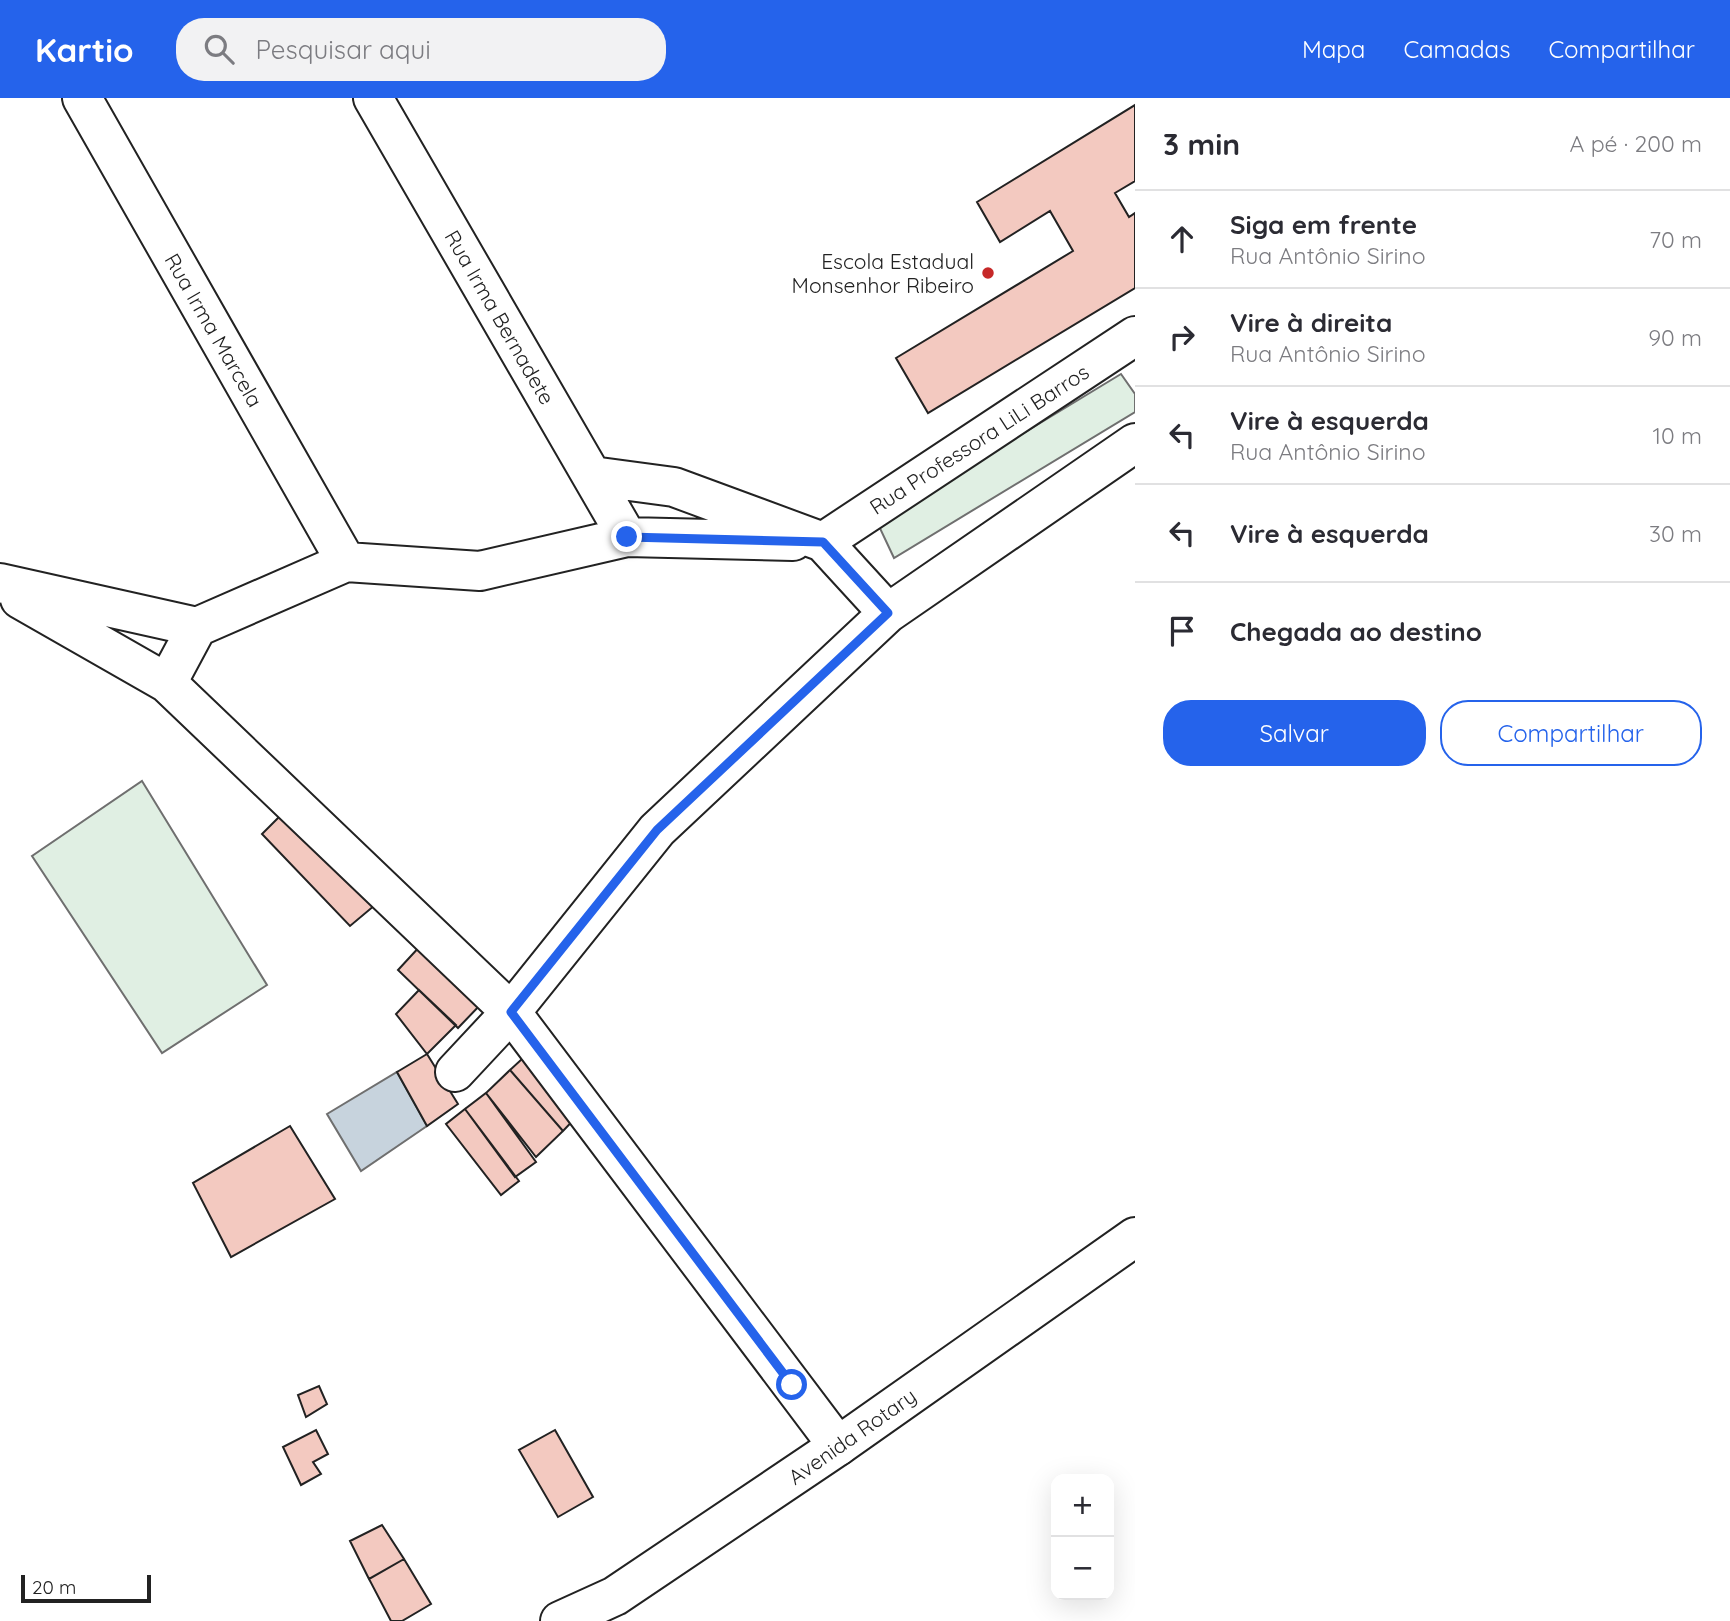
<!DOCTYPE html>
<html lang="pt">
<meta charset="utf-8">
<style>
body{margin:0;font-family:Quicksand,sans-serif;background:#f2f2f3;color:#2b2b33}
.controls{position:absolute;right:21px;bottom:21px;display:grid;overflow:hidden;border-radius:14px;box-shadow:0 7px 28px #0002}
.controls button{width:63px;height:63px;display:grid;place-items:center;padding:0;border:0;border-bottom:2px solid #e1e1e2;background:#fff;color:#2b2b33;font:35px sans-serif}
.scale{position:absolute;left:21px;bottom:18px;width:130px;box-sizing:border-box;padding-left:7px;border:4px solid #222;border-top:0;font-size:19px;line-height:24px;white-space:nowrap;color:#222;-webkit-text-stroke:5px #fff;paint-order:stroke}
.stop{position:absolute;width:21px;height:21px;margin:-16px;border:5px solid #2563eb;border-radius:50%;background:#fff}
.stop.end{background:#2563eb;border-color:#fff;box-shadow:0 2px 7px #0008}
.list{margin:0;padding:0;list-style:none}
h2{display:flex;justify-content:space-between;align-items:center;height:91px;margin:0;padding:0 28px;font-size:30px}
h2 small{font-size:23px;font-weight:400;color:#7c7c81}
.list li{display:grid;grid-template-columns:46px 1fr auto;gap:21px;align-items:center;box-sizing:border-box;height:98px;padding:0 28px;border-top:2px solid #e1e1e2}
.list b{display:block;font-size:26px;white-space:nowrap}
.list p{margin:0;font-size:23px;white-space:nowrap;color:#7c7c81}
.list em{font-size:23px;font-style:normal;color:#7c7c81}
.actions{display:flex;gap:14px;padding:21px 28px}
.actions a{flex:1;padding:16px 0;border:2px solid #2563eb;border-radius:28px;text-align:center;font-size:24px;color:#2563eb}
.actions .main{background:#2563eb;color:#fff}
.icon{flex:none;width:38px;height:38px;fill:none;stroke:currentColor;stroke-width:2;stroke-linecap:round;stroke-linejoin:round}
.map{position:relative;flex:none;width:1135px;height:1523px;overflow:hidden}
header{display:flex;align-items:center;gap:42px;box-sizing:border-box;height:98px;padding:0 35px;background:#2563eb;color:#fff}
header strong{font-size:33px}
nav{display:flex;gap:38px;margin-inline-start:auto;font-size:24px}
.search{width:490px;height:63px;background:#f2f2f3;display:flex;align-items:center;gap:18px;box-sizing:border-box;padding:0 24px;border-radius:28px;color:#7c7c81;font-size:26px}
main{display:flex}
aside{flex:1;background:#fff}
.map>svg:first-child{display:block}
.green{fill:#e0efe3;stroke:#6f6f6f;stroke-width:2}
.water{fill:#c7d3dd;stroke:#6f6f6f;stroke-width:2}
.building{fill:#f3c9c0;stroke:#222;stroke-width:2}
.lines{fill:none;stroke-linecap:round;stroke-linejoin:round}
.minor-casing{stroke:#222;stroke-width:42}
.secondary-casing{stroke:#222;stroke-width:42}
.minor{stroke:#fff;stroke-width:38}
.secondary{stroke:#fff;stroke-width:38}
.route{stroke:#2563eb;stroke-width:9}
.poi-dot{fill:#c62828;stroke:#fff;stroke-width:2.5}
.labels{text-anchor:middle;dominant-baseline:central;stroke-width:5;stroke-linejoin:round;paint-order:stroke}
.poi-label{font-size:21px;fill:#222;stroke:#fff;text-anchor:end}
.street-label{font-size:21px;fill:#222;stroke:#fff}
</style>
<header>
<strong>Kartio</strong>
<div class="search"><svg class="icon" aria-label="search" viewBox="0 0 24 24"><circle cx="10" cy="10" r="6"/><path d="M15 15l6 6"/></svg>Pesquisar aqui</div>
<nav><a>Mapa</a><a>Camadas</a><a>Compartilhar</a></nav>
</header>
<main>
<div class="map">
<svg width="1135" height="1523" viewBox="0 0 1135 1523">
<rect width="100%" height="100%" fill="#fff"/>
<path class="green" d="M1121 276 1135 296V314L894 460 877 424Z
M142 683 267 887 162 955 32 758Z"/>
<path class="water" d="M397 974 427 1028 361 1073 327 1016Z"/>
<path class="building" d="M1135 7V83L1115 95 1129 119 1135 115V190L928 315 896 260 1073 153 1050 113 1000 144 977 104Z
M290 708 381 802 350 828 262 736Z
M422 846 483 904 458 930 398 872Z
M419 892 456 927 427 956 396 916Z
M535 949 583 1012 563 1033 510 972Z
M427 956 458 1006 427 1028 397 974Z
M510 972 563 1033 536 1059 486 995Z
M486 995 536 1064 515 1079 465 1011Z
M465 1011 519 1083 501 1097 446 1026Z
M290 1028 335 1101 231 1159 193 1085Z
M319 1288 327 1306 306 1319 298 1297Z
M316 1332 328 1356 313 1364 321 1376 301 1387 283 1349Z
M555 1332 593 1399 558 1419 519 1352Z
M382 1427 404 1461 369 1481 350 1443Z
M404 1461 431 1506 402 1523H391L369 1481Z"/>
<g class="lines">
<g class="minor-casing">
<path id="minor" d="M82 0 346 464
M373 0 627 439
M592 378 674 389 823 444 888 515 657 732 511 914 838 1348
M823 444 1135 238
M0 485 197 529 346 464 480 473 627 439 793 443
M20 501 167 585 511 914 455 974
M888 515 1135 345
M167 585 197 529"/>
</g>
<g class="secondary-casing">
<path id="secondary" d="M560 1523 615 1498 838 1348 1135 1139"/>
</g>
<use href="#minor" class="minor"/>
<use href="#secondary" class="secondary"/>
</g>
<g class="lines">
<path class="route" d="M627 439 823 444 888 515 657 732 511 914 792 1287"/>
</g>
<circle class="poi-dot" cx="988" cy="175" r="7"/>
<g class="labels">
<g class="poi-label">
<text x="974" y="163">Escola Estadual<tspan x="974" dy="24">Monsenhor Ribeiro</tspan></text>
</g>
<g class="street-label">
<text transform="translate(500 219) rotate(60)">Rua Irma Bernadete</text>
<text transform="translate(214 232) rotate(60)">Rua Irma Marcela</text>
<text transform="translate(979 341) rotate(-33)">Rua Professora LiLi Barros</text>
<text transform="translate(852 1338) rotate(-35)">Avenida Rotary</text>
</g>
</g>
</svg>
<div class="controls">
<button>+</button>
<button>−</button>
</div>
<div class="scale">20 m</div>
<div class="stop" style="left:792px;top:1287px"></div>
<div class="stop end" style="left:627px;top:439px"></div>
</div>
<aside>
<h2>3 min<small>A pé · 200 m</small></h2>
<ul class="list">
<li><svg class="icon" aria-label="ahead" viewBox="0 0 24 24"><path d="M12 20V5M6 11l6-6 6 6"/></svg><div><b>Siga em frente</b><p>Rua Antônio Sirino</p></div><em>70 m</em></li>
<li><svg class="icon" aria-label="right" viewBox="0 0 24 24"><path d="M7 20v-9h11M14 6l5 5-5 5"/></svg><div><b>Vire à direita</b><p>Rua Antônio Sirino</p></div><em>90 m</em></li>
<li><svg class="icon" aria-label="left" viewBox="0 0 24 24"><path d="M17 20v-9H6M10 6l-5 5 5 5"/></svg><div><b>Vire à esquerda</b><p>Rua Antônio Sirino</p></div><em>10 m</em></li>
<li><svg class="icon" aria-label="left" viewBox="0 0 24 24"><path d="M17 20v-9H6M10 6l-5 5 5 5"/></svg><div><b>Vire à esquerda</b></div><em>30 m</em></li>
<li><svg class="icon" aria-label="arrive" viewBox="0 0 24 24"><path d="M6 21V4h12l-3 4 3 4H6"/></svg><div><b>Chegada ao destino</b></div></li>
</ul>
<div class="actions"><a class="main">Salvar</a><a>Compartilhar</a></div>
</aside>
</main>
